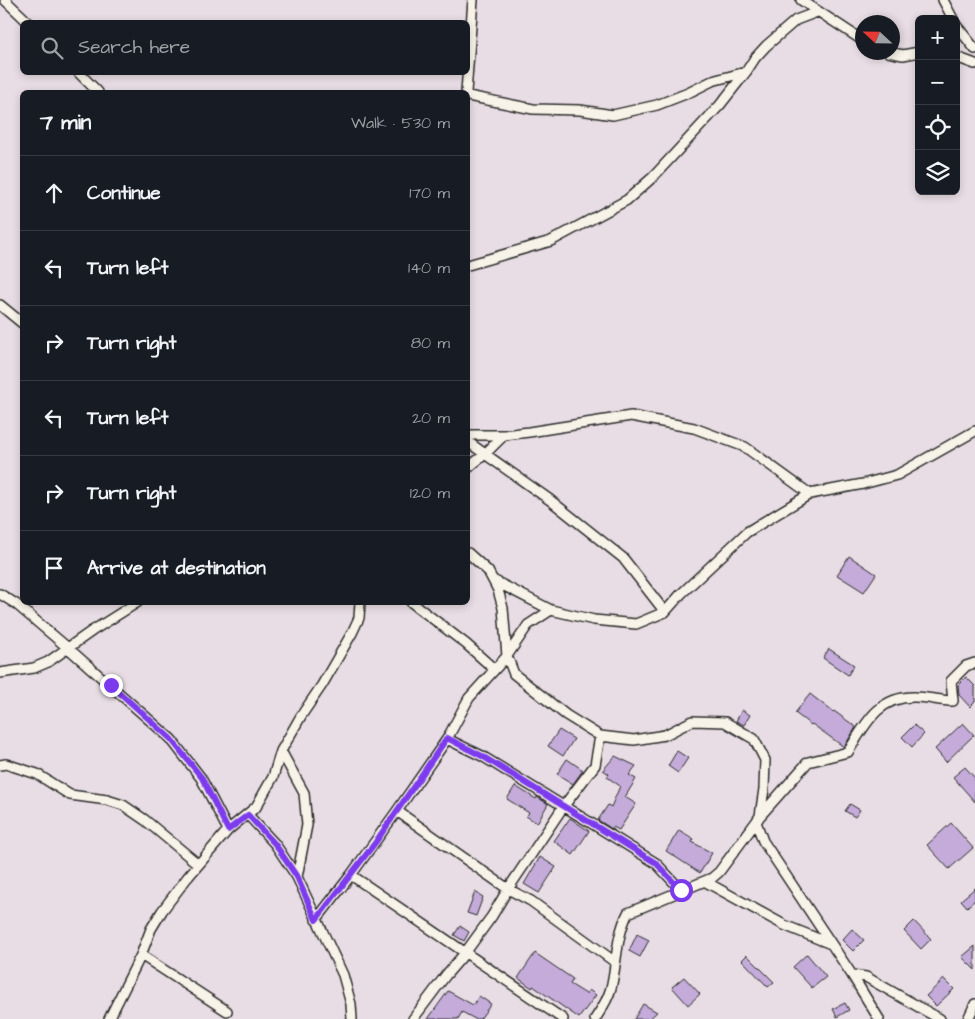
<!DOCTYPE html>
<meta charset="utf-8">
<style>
body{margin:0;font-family:"Architects Daughter",sans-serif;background:#20242c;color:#f1f3f6}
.controls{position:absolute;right:15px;top:15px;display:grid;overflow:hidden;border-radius:8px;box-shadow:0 2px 8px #0003}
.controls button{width:45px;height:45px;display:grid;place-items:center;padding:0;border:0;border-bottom:1px solid #363941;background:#171b24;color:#f1f3f6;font:25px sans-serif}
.compass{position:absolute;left:855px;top:15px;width:45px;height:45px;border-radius:50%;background:#171b24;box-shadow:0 2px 8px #0003;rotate:292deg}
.stop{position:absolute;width:15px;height:15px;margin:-11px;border:4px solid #7c3aed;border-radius:50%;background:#fff}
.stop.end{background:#7c3aed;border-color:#fff;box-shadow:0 1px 5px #0008}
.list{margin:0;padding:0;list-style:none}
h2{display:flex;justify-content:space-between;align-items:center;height:65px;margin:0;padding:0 20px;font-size:21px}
h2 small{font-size:16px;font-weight:400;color:#9ea1a6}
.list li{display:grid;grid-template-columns:32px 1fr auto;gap:15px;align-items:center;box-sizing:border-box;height:75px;padding:0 20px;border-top:1px solid #363941}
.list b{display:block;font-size:19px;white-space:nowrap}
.list em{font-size:16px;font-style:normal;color:#9ea1a6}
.icon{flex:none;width:28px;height:28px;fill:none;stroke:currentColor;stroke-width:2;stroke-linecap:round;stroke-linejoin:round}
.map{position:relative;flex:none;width:975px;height:1019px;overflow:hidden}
.search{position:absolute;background:#171b24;box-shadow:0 2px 8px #0003;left:20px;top:20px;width:450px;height:55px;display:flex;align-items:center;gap:12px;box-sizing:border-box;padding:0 18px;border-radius:8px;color:#9ea1a6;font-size:19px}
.panel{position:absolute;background:#171b24;box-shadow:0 2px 8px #0003;left:20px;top:90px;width:450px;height:515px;border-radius:8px}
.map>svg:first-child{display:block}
.building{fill:#c4abda;stroke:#2b2b2b}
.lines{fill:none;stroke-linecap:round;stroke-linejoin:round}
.minor-casing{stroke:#2b2b2b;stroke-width:12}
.minor{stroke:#f7f3e8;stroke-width:9}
.route{stroke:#7c3aed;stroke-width:6}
</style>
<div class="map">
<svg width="975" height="1019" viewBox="0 0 975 1019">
<rect width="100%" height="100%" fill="#e8dde4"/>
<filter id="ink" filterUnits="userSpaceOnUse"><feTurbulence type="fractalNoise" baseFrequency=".02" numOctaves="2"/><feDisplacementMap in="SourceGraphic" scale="10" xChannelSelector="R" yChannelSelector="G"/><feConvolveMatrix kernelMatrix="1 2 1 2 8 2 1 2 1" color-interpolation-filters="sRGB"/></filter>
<g filter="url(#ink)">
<path class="building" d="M849 556 876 574 864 592 837 575Z
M829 649 854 665 848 675 823 658Z
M966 677 975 686V702L970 707 959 695 958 685Z
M810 694 833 712 834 711 856 727 844 747 812 724 811 725 795 713Z
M742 710 750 715 744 725 736 721Z
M963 723 974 735 946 762 935 749Z
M914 725 924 734 912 747 902 737Z
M559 730 574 739 563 756 548 746Z
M677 751 688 758 678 773 668 766Z
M615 756 636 766 629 775 636 779 625 797 636 804 619 830 613 827 612 829 598 820 608 805 611 807 620 786 607 777 609 774 603 770Z
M567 759 583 770 573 784 557 774Z
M965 767 975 778V802L953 777Z
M515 786 536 799 537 797 548 804 537 823 526 816 529 813 507 799Z
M850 804 860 810 855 817 845 811Z
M570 818 589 831 573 855 554 841Z
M951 823 973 848 949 869 927 845Z
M679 830 694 839 692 842 712 853 700 873 666 851Z
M540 857 556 867 539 893 524 884Z
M975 888V900L967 907 961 900Z
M475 892 483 897 476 916 467 913Z
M914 921 931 939 921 949 904 931Z
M460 926 469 932 464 941 454 935Z
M852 929 864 940 853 951 842 940Z
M637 934 649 940 640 957 629 951Z
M975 946V970L962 957Z
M535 953 573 979 570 984 586 994 589 990 596 995 579 1018 533 986 532 988 518 978Z
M807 954 826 977 812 988 793 967Z
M747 955 774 982 768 987 742 960Z
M684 977 700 994 688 1005 672 987Z
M944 979 954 989 936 1006 926 996Z
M448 991 473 1005 479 996 491 1004 480 1019H475L462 1012 458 1019H428Z
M845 1003 849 1010 837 1017 833 1009Z
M643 1004 657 1012 649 1019H634Z"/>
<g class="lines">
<g class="minor-casing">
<path id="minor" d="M5 0 28 22
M801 0 862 40
M943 0 953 19
M956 25 975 49
M888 52 903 55 919 52
M956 57 975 64
M78 72 98 92
M466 92 473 0
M468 96 533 109 580 110 613 115 657 105 688 93 712 81 746 72
M468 265 551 241 627 200 653 177 720 105 746 72 755 58 766 46 796 20 817 12
M0 305 22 323
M468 435H504L529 432 631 416 694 428 745 447 810 494
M468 442 550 500 623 558 665 612
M468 468 485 454 504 435
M468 553 488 571 498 590 503 608 507 656 514 674 566 715 600 736 634 740 665 735 692 721 725 722 754 739 765 760 764 789 760 816 756 822 763 841 852 975 879 1019
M493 580 551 610
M0 594 16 604 68 648 171 739 201 778 228 830
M411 602 466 644 494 669
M0 673 34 668 48 662 92 631 138 602
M447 739 482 756 656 863 681 890
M281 751 304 793 307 825 297 877
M0 765 6 764 37 774 70 795 107 800 123 805 145 820 198 864
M397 811 508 889 563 807 595 765 600 736
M248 815 275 844 297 877 343 975 351 1004 352 1019
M761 815 808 762 848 752C865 725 878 696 915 697 928 697 940 701 953 701L951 681 966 666 975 663
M351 875 563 1019
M706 882 784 925 831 944
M316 920 351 875 397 811 447 739 469 698 507 656 528 625 551 610 594 620 636 624 665 612 681 594 747 532 810 494 863 484 897 475 975 431
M141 955 227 1011
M852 975 866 977 940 1019
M109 1019 141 955 151 929 162 911 187 878 228 830 256 807 273 777 281 751 301 716 322 685 352 633 359 618 360 602
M413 1019 446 975 465 953 492 916 508 889 531 901 615 962
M595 1019C601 1010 608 1000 611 988 617 963 616 936 628 913L712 878 719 872 756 822
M968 1019 975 1004"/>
</g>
<use href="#minor" class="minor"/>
</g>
</g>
<g class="lines" filter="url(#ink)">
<path class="route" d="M111 685 171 739 202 778 228 830 248 815 275 844 297 877 316 920 375 843 447 738 482 756 656 863 681 890"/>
</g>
</svg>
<div class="controls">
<button>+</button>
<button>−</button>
<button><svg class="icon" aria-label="locate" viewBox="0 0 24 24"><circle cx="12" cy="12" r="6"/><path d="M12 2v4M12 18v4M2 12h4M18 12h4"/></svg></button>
<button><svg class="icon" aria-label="layers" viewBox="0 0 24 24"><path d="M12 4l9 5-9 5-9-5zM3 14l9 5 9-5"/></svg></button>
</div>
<svg class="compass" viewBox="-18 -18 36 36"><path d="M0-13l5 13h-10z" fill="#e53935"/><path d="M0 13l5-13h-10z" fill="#9ea1a6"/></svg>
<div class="stop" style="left:681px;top:890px"></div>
<div class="stop end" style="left:111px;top:685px"></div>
<div class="search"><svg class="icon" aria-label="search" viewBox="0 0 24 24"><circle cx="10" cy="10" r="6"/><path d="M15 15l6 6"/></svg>Search here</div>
<section class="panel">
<h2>7 min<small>Walk · 530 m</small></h2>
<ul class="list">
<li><svg class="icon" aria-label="ahead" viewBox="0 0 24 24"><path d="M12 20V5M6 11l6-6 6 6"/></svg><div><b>Continue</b></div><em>170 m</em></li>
<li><svg class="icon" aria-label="left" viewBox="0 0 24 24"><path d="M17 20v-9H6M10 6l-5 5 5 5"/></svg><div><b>Turn left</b></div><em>140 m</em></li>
<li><svg class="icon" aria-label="right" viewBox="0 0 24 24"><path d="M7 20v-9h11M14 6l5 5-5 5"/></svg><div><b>Turn right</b></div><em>80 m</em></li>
<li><svg class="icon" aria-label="left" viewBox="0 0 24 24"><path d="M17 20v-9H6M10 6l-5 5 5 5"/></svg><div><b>Turn left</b></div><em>20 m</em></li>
<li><svg class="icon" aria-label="right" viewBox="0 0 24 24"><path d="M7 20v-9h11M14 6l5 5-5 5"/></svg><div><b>Turn right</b></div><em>120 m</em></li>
<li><svg class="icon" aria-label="arrive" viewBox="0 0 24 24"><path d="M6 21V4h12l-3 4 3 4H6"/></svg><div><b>Arrive at destination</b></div></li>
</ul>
</section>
</div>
